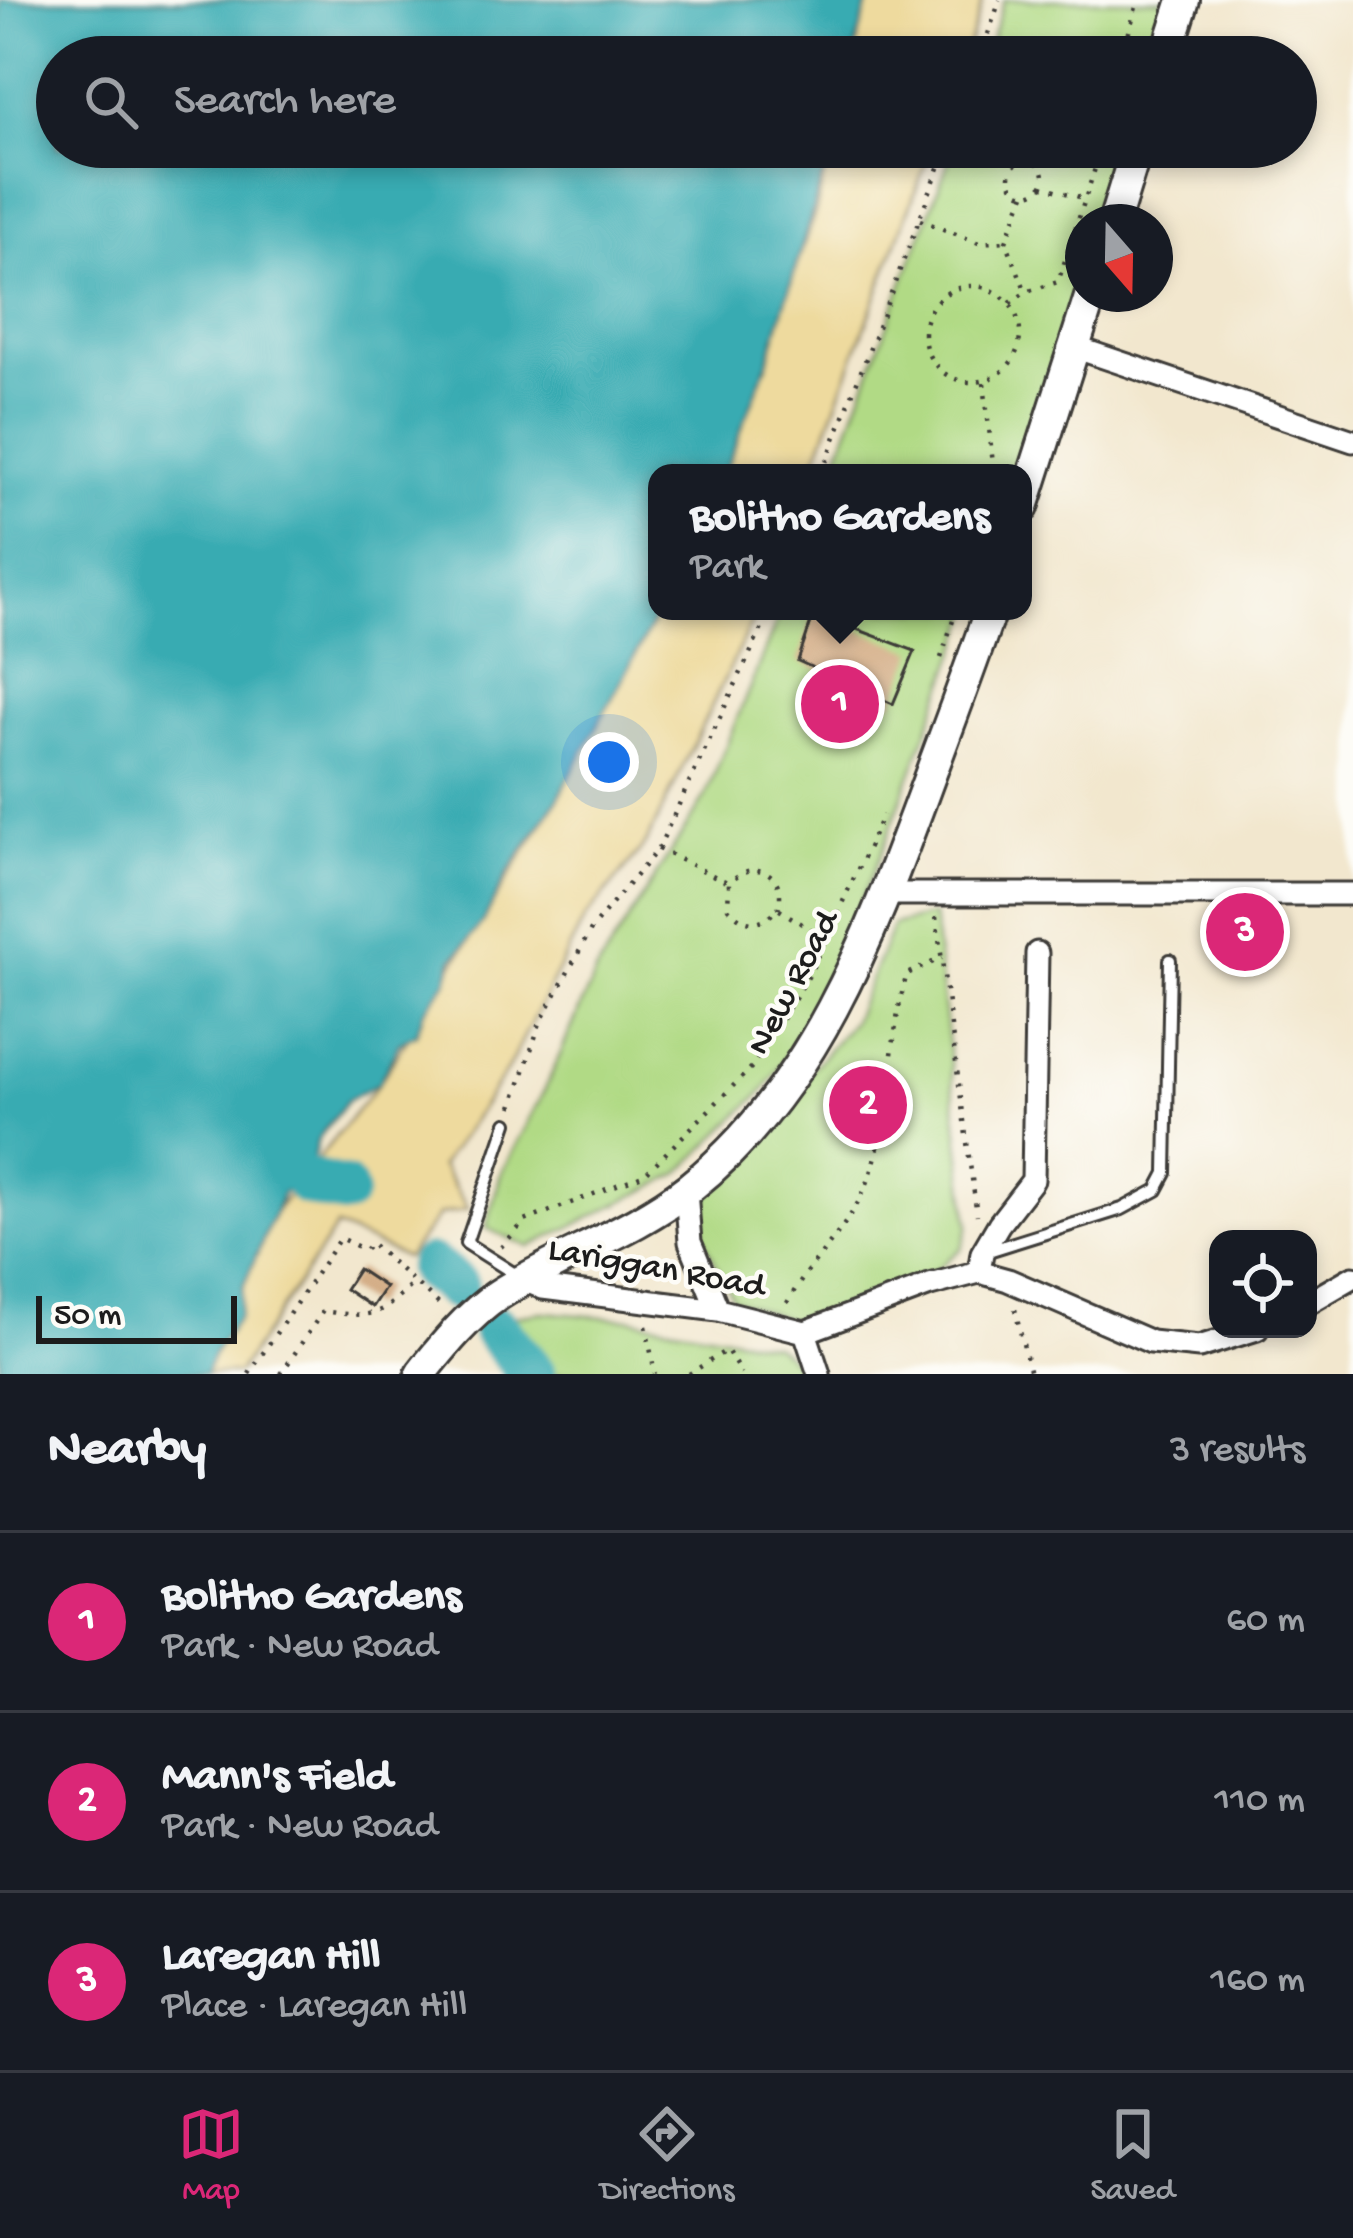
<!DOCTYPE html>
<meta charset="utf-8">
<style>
body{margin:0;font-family:"Gochi Hand",sans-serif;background:#242831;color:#f1f3f6}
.controls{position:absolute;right:36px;bottom:36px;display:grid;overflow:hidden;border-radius:24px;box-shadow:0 6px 18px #0003}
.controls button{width:108px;height:108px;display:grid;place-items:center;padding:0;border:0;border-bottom:3px solid #363941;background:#171b24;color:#f1f3f6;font:60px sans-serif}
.compass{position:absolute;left:1065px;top:204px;width:108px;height:108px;border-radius:50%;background:#171b24;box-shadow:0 6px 18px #0003;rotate:160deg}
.scale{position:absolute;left:36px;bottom:30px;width:201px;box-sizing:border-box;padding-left:12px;border:6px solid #1c1c1c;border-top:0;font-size:33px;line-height:42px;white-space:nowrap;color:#1c1c1c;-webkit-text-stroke:9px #fdfcf7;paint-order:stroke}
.you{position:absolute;left:609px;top:762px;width:42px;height:42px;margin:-30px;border:9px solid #fff;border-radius:50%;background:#1a73e8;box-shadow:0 0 0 18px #1a73e833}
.badge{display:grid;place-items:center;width:78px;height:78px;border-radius:50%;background:#db2777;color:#fff;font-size:39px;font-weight:700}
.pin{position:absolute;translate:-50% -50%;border:6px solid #fff;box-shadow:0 3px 12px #0006}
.popup{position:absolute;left:648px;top:464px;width:384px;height:156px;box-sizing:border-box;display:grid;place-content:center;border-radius:24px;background:#171b24;filter:drop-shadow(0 3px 9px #0005);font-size:39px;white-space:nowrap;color:#9ea1a6}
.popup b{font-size:45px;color:#f1f3f6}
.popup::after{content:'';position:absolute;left:50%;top:100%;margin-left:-24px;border:24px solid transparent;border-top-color:#171b24}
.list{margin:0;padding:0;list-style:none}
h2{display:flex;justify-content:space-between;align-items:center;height:156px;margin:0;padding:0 48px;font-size:51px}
h2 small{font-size:39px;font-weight:400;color:#9ea1a6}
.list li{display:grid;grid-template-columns:78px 1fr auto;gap:36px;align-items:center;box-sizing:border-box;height:180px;padding:0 48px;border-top:3px solid #363941}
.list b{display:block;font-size:45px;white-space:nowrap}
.list p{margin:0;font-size:39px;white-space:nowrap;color:#9ea1a6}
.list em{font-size:39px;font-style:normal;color:#9ea1a6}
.icon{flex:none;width:66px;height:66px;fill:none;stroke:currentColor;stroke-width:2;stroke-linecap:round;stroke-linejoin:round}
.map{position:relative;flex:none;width:1353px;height:1374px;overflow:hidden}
.search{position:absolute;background:#171b24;box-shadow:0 6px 18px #0003;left:36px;right:36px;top:36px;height:132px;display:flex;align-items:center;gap:30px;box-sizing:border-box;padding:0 42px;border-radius:66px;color:#9ea1a6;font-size:45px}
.sheet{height:696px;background:#171b24}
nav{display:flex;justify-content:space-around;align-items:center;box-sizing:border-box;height:168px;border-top:3px solid #363941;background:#171b24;font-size:33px;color:#9ea1a6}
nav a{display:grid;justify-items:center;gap:6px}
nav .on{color:#db2777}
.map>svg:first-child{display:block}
.green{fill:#b1da85;stroke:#667b50;stroke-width:3}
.sand{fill:#eeda9e;stroke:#857b5d;stroke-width:3}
.water{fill:#39abb2;stroke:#2a6467;stroke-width:3}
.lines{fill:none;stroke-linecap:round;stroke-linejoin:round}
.river{stroke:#39abb2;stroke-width:48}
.building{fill:#d3ac84}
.lane-casing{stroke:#3c3a37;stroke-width:16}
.street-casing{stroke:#3c3a37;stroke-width:27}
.secondary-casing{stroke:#3c3a37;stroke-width:36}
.path{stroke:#3c3a37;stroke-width:4.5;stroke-dasharray:3 9;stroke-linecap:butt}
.lane{stroke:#fff;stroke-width:10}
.street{stroke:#fff;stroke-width:21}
.secondary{stroke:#fff;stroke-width:30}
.labels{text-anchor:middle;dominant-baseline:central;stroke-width:9;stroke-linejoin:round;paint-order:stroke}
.street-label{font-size:36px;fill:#1c1c1c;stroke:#fdfcf7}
</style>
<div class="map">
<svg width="1353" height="1374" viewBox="0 0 1353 1374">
<rect width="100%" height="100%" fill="#fdfcf7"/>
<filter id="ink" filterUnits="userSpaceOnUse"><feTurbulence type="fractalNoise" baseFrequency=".00833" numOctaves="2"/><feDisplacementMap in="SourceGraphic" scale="24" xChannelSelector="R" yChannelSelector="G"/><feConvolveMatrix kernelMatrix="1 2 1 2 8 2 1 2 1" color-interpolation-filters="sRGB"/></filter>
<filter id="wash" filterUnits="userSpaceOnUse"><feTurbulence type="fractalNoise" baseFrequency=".004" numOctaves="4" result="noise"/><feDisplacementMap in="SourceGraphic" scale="48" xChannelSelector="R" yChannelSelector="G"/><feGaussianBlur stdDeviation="2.7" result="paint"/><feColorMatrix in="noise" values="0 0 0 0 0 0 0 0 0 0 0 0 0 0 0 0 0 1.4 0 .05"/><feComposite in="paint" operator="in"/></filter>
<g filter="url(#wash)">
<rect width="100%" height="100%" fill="#f2e7ce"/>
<path class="green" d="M1004 0H1168L1150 57H986Z
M954 147H1121L1098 222H1083V271L1018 473H832Z
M781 611H972L881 854 810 1022 764 1090 679 1174 529 1247 486 1228 501 1173 545 1089 596 972 705 797Z
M933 915 969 1225 962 1248 932 1273 800 1324 733 1299 702 1235 709 1189 853 1021 893 925Z
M542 1312 631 1319 775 1345 792 1359 799 1374H546L533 1357 514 1316Z"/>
<path class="sand" d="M869 0H983L965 57H853Z
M831 147H932L811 473H724L816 210Z
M657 606V611H757L647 842 584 920 506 1072 441 1166 468 1209 439 1215 406 1258 336 1227 237 1374H205L275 1212 379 1083 559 797Z"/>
<path class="water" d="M0 0H869L853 57H57V147H831L768 362 724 473H657L659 611 559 797 507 874 484 921 453 959 447 981 424 1012 416 1034 399 1043 379 1083 347 1101 318 1139 308 1182 283 1193 243 1287 239 1317 215 1351 205 1374H0Z"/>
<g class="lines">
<path class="river" d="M308 1182 344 1191
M431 1268 455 1286
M495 1329 532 1374"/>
</g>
<g id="blocks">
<path class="building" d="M814 613 915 651 893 704 798 661Z
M358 1269 385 1287 372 1307 345 1289Z"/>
</g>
</g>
<g filter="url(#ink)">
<use href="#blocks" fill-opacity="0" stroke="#3c3a37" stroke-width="3"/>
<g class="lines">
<g class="lane-casing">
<path id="lane" d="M507 1123 466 1243 521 1278
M985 1252 1122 1209 1157 1190 1166 1173 1170 960"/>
</g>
<g class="street-casing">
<path id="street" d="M1074 347 1353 441
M886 894H1353
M686 1191 690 1242 718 1310
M979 1272 982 1253 999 1224 1033 1180 1037 953
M524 1280 543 1288 718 1310 805 1332
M1308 1303 1353 1277
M805 1332 930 1285 979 1272 1008 1280 1151 1342 1199 1347 1257 1329
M805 1332 819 1374"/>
</g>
<g class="secondary-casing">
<path id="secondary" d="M1166 57 1184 0
M1114 222 1137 147
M1023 507 1091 294
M421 1374C443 1346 468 1315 498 1295 558 1256 632 1233 689 1188 814 1089 870 937 924 792 946 732 969 672 990 611"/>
</g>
<path class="path" d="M980 57 1000 0
M1122 57 1138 0
M1010 177a17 17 0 1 1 34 0a17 17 0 1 1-34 0Z
M1032 160 1037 147
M1042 186 1086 199
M1025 194 1006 241 1026 292
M920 220 979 243 1006 241
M924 334a48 48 0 1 1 96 0a48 48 0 1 1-96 0Z
M1010 303 1026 292 1058 282 1102 147
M984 383 994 473
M822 473 947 147
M941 658 956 611
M658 849 729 883
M778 909C789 874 753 856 729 883L728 908C746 926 759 927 778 909L826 939
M936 917 977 1215
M512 1107 540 1023 592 928 658 849 770 611
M501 1247 525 1221 645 1174 752 1067 808 977 883 815
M787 1303C808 1265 844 1232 862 1195 891 1137 887 1040 907 974L942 958
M1015 1309 1030 1374
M646 1326 655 1374
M249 1374 340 1238 365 1250 371 1243 440 1305
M281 1374 323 1311C370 1318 380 1318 414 1282
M689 1374 727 1350 741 1374"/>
<use href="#lane" class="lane"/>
<use href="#street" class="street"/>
<use href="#secondary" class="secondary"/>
</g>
</g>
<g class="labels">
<g class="street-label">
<text transform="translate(795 984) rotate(-62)">New Road</text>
<text transform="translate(656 1270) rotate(10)">Lariggan Road</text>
</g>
</g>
</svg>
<div class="controls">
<button><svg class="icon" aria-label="locate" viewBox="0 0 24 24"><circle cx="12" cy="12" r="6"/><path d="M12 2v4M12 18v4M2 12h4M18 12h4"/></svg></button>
</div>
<svg class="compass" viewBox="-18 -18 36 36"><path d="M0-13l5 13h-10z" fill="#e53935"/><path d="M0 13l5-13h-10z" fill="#9ea1a6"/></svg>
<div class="scale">50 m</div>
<div class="you"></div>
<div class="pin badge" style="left:840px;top:704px">1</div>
<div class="popup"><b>Bolitho Gardens</b>Park</div>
<div class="pin badge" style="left:868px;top:1105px">2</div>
<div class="pin badge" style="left:1245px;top:932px">3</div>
<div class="search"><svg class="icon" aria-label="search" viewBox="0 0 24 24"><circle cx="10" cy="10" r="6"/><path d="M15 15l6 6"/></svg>Search here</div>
</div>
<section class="sheet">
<h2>Nearby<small>3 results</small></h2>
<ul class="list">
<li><span class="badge">1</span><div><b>Bolitho Gardens</b><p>Park · New Road</p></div><em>60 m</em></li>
<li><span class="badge">2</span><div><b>Mann's Field</b><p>Park · New Road</p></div><em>110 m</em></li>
<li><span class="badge">3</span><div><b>Laregan Hill</b><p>Place · Laregan Hill</p></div><em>160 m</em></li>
</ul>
</section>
<nav>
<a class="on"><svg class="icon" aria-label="map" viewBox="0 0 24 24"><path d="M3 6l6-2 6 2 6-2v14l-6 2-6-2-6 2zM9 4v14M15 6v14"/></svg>Map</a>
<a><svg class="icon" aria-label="directions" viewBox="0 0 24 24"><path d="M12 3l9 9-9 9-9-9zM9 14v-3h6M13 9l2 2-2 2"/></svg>Directions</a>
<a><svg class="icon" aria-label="saved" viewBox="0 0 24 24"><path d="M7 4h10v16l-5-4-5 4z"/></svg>Saved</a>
</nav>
